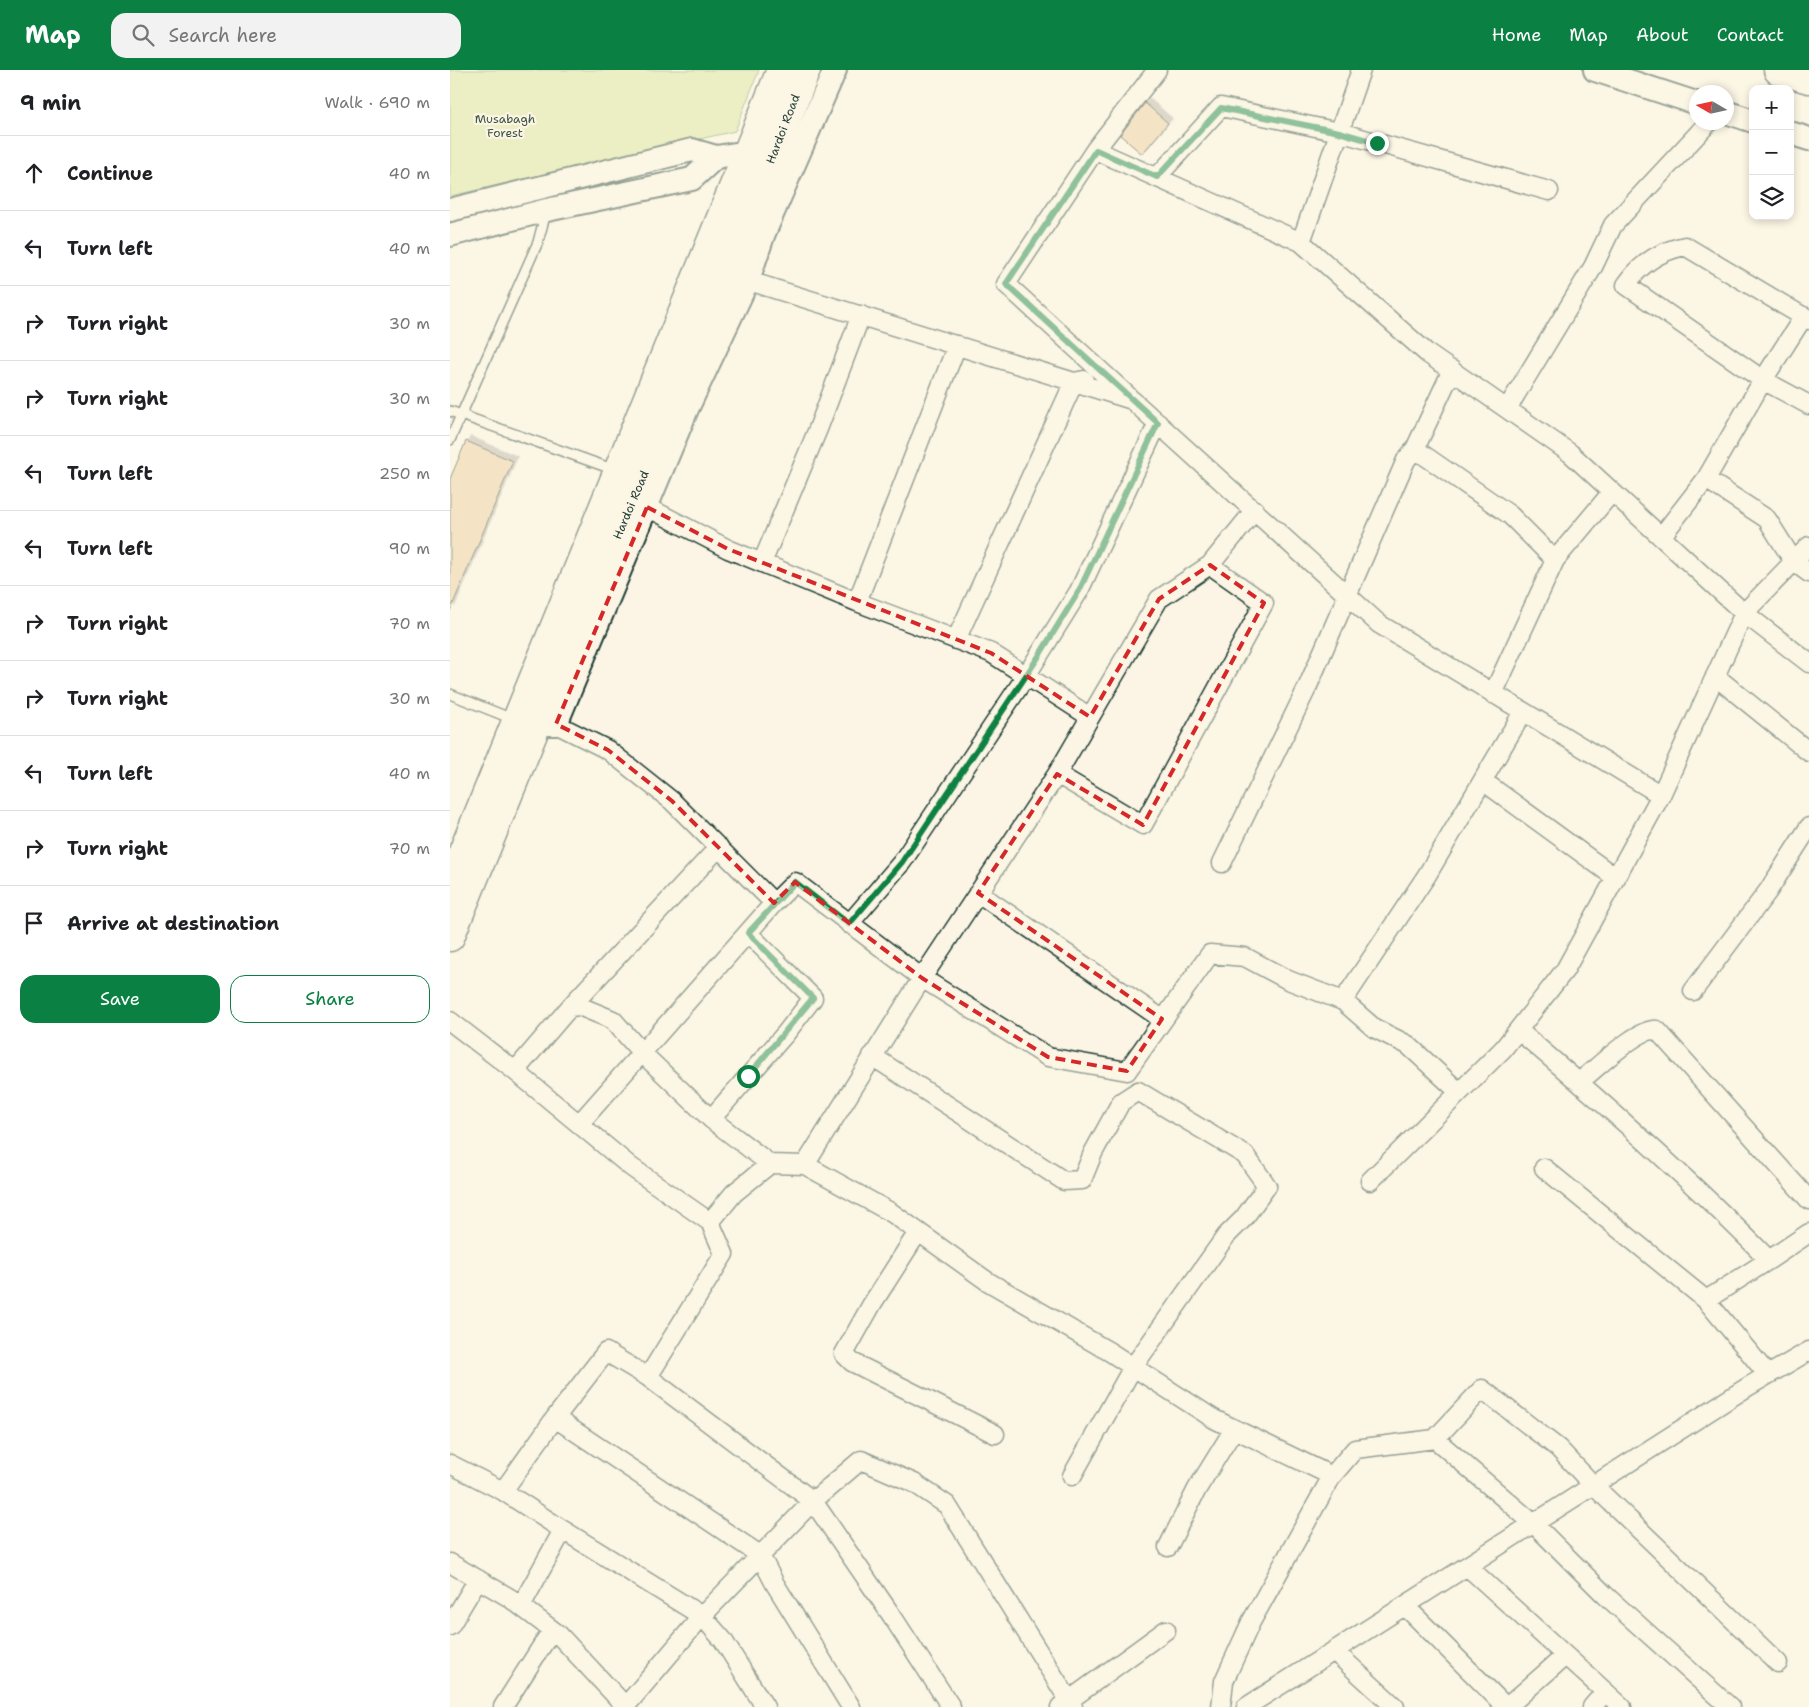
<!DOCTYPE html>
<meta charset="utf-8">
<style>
body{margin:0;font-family:"Shantell Sans",sans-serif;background:#f2f2f2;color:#202124}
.controls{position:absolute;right:15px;top:15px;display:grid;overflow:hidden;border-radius:10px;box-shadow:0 2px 8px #0003}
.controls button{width:45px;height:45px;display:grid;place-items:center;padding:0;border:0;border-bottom:1px solid #e0e0e0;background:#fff;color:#202124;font:25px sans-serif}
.compass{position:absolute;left:1239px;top:15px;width:45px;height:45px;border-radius:50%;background:#fff;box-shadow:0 2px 8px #0003;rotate:279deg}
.stop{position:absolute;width:15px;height:15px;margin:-11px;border:4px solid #0b8043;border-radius:50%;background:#fff}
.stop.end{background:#0b8043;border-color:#fff;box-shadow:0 1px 5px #0008}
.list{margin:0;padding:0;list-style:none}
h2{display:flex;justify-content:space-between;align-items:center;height:65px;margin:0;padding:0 20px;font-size:21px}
h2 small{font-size:16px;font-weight:400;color:#757577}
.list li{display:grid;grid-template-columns:32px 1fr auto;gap:15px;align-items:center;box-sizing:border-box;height:75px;padding:0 20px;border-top:1px solid #e0e0e0}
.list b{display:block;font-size:19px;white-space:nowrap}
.list em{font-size:16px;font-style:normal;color:#757577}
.actions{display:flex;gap:10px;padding:15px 20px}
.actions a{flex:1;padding:11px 0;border:1px solid #0b8043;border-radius:15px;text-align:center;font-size:18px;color:#0b8043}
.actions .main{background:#0b8043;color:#fff}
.icon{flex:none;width:28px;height:28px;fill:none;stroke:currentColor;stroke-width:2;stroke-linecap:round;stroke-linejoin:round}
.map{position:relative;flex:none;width:1359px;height:1637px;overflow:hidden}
header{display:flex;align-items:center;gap:30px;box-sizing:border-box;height:70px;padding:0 25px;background:#0b8043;color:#fff}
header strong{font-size:24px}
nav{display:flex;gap:28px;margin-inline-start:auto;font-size:18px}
.search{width:350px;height:45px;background:#f2f2f2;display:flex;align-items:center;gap:12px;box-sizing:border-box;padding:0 18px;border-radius:15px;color:#757577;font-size:19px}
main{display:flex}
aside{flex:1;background:#fff}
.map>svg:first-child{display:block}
.green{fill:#d7e79a;stroke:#7b9267}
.building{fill:#eccc9e;stroke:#1f3d34;filter:url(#shadow)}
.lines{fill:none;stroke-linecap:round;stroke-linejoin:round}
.service-casing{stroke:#1f3d34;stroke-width:12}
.minor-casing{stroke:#1f3d34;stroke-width:21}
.tertiary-casing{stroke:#1f3d34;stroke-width:26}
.trunk-casing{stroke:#1f3d34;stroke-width:31}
.service{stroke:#fcf5e5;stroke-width:9}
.minor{stroke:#fcf5e5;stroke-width:18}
.tertiary{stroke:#fcf5e5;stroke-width:22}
.trunk{stroke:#fcf5e5;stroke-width:28}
.route{stroke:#0b8043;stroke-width:6}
.marked{fill:none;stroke:#d62828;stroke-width:4;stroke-dasharray:10 6;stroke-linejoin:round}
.labels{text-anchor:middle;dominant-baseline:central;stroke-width:4.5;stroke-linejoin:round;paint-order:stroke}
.park-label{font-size:12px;fill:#3b5643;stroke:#fcf5e5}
.street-label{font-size:12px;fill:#1f3d34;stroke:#fcf5e5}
</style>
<header>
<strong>Map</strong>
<div class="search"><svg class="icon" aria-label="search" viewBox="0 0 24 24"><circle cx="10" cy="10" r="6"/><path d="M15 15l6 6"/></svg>Search here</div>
<nav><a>Home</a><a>Map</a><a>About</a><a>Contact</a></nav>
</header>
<main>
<aside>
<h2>9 min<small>Walk · 690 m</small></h2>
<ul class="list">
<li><svg class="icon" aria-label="ahead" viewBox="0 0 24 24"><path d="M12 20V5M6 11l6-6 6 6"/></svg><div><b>Continue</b></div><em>40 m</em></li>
<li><svg class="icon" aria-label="left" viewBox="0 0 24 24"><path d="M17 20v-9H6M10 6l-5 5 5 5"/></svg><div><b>Turn left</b></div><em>40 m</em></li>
<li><svg class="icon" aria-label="right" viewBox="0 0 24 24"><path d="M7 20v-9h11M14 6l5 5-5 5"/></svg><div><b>Turn right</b></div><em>30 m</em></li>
<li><svg class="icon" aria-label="right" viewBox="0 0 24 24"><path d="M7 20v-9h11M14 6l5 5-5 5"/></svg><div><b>Turn right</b></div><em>30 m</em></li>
<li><svg class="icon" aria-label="left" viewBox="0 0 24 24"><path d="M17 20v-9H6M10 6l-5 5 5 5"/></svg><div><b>Turn left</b></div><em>250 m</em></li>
<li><svg class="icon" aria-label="left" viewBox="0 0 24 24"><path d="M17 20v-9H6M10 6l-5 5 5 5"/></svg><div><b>Turn left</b></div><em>90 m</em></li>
<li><svg class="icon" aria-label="right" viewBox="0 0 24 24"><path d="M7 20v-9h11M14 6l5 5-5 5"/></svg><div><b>Turn right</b></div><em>70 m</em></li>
<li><svg class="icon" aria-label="right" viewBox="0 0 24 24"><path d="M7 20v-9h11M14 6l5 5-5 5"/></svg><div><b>Turn right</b></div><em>30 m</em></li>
<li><svg class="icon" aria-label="left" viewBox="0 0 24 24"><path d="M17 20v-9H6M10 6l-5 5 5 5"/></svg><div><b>Turn left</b></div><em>40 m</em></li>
<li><svg class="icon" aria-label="right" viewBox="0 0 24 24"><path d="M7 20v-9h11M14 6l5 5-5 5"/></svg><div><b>Turn right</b></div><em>70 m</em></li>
<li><svg class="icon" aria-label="arrive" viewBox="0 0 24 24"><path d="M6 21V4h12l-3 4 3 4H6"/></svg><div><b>Arrive at destination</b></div></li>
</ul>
<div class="actions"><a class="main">Save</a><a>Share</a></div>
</aside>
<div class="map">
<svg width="1359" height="1637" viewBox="0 0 1359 1637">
<defs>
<filter id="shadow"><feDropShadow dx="4.5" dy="-4.5" stdDeviation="0" flood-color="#0004"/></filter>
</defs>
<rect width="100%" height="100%" fill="#fcf5e5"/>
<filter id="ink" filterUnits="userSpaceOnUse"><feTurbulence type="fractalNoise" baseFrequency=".02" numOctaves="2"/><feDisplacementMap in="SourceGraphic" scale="10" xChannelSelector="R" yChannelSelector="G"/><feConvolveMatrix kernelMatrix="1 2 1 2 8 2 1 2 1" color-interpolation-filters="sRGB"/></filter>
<g filter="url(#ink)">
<path class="green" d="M0 0H309L285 61 0 126Z"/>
<path class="building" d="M695 33 718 53 692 84 670 65Z
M16 371 63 391 0 541V409Z"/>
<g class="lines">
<g class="service-casing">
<path id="service" d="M0 341 165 400
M0 370 88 172 96 142
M0 624 65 650"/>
</g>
<g class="minor-casing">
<path id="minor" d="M911 0 851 172 978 284 1120 383 1294 543 1359 593
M645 80 707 0
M707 107 771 37 889 62 1099 121
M286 207 682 330 929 554 1211 725 1294 543 1359 476
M1359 250 1235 176C1210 181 1190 194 1176 215L1313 310 1359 335
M678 326 556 214 645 80 851 172
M1057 339 1143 197 1163 155 1259 52
M965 379 1060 445 1105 490
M1256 409 1317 449 1344 492 1359 503
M197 437 278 479 407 532 541 583 640 647
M805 440 760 495 709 529 607 704 472 908 355 1095 442 1143 537 1211 660 1282 764 1349 882 1406 905 1379 985 1369 1084 1454 1155 1525 1280 1637
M1211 467 1256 409 1313 310 1354 246
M312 493 368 359 411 245
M407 532 507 275
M506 570 624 312 634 310
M1265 606 1359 682
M1043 624 1105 490 1162 422
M106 654 158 680 222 731 324 833 345 812 472 908 598 987 677 1001 760 884 795 887 838 910 893 931 924 958 958 975 1009 1022
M607 704 693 755 814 533 760 495
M1033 711 1166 808
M772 793 857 618 956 390 965 379 1002 300
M528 823 712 949
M399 854 452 792 576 606 629 521 708 353
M1243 921 1318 821 1359 757
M893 931 977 805 1073 642
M120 937 269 777
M0 951 65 1001 181 1097 260 1152 284 1123 320 1094 355 1095
M1068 960C1155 1034 1240 1109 1319 1190L1359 1163
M422 986 614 1111 632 1110 643 1083 671 1032 688 1021 795 1085 817 1116 794 1148 776 1166 683 1297 622 1406
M65 1001 120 937 129 936 163 950 192 983 261 1049 320 1094
M1129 1012C1145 1000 1188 957 1207 960L1359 1130
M261 1049 336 963 363 928 298 863
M129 1054 324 833
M1094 1098 1256 1230
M920 1111 1053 979 1115 900 1211 725
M260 1152 274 1184 198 1307 156 1282 105 1348 310 1485 325 1514 401 1637
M468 1162 422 1234 394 1284 402 1292 545 1364
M1318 1305 1256 1230 1319 1190
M198 1307 363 1431 411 1390 464 1413 497 1435 623 1637
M985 1369 1032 1319 1108 1378 1144 1416 1328 1593
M0 1394 53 1421
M113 1460 252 1546 273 1570 315 1637
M718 1477 747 1419 784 1359
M0 1493 60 1528 109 1565 176 1637
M1017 1496 1172 1637
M71 1536 113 1460 53 1421 105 1348
M955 1536 1056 1637
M0 1556 28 1509
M884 1581 945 1637
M53 1637 102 1560
M175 1637 252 1546 363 1431 442 1546 501 1637
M610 1637 716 1560
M771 1637 774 1611 801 1552 882 1406
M796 1637 1299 1316 1359 1281
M1057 1637 1115 1586
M1142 1637 1155 1622"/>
</g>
<g class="tertiary-casing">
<path id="tertiary" d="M1145 0 1246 33
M1276 42 1303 51
M1340 63 1359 69
M0 140 242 80 266 87 298 82
M0 165 97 140 242 109 266 87
M87 654H106L237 339 298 210 314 163 385 0"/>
</g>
<g class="trunk-casing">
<path id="trunk" d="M1328 0 1359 9
M0 814 331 0
M0 867 87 654 249 274 356 0"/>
</g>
<use href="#service" class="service"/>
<use href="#minor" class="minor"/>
<use href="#tertiary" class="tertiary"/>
<use href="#trunk" class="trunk"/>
</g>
</g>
<g class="lines" filter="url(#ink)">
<path class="route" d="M298 1006 363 928 298 863 345 812 399 854 452 792 587 589 629 521 708 353 556 214 646 80 707 107 771 38 889 62 927 73"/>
</g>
<path d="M0 0H1359V1637H0ZM197 437 278 479 541 583 640 647 709 529 760 495 814 533 693 755 607 704 528 823 712 949 677 1001 598 987 472 908 345 812 324 833 222 731 158 680 106 654Z" fill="#fcf5e5" fill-opacity=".55" fill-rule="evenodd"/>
<path class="marked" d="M197 437 278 479 541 583 640 647 709 529 760 495 814 533 693 755 607 704 528 823 712 949 677 1001 598 987 472 908 345 812 324 833 222 731 158 680 106 654Z"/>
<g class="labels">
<g class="park-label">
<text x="55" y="49">Musabagh<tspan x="55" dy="14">Forest</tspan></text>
</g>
<g class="street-label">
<text transform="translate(333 59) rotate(-69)">Hardoi Road</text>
<text transform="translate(181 435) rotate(-67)">Hardoi Road</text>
</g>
</g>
</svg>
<div class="controls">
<button>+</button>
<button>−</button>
<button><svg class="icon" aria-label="layers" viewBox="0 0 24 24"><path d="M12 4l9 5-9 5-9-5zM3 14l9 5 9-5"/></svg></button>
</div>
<svg class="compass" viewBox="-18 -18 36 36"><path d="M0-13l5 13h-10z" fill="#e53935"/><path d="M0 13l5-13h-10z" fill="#757577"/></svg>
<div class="stop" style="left:298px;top:1006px"></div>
<div class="stop end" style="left:927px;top:73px"></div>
</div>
</main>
